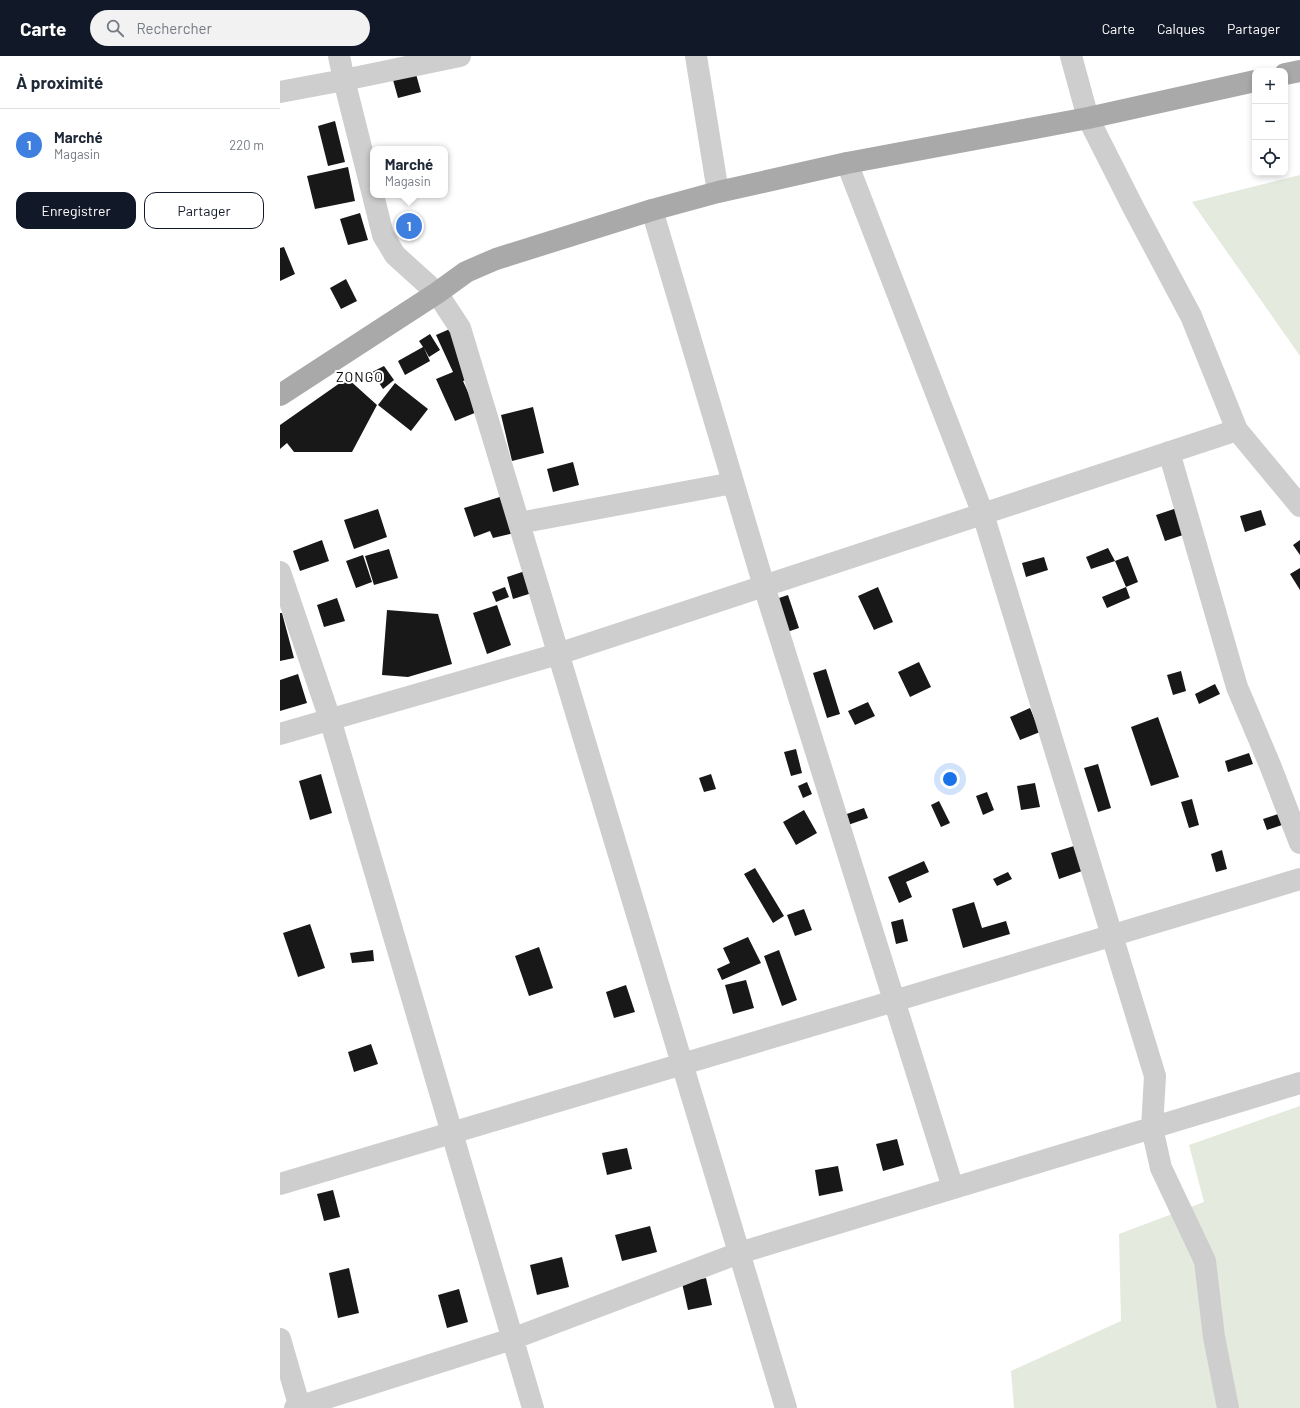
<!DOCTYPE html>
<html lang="fr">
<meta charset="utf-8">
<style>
body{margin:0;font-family:Barlow,sans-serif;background:#f2f2f3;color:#1f2937}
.controls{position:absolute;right:12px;top:12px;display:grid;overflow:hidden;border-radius:8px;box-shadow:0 2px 6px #0003}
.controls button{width:36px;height:36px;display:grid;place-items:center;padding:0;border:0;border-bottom:1px solid #e0e1e3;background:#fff;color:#1f2937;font:20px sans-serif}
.you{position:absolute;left:670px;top:723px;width:14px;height:14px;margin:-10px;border:3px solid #fff;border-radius:50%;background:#1a73e8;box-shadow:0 0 0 6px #1a73e833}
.badge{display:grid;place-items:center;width:26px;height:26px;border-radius:50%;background:#111827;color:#fff;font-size:13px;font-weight:700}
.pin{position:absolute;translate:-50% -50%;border:2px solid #fff;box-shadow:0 1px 4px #0006}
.popup{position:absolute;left:90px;top:90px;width:78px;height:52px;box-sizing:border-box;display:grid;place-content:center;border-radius:8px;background:#fff;filter:drop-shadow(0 1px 3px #0005);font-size:13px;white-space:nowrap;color:#747a83}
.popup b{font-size:15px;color:#1f2937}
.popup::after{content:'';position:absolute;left:50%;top:100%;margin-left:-8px;border:8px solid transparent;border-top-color:#fff}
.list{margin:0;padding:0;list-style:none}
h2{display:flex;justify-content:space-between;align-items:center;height:52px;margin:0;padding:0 16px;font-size:17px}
h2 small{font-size:13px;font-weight:400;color:#747a83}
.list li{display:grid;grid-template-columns:26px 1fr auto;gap:12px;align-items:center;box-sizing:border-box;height:72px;padding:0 16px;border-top:1px solid #e0e1e3}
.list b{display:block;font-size:15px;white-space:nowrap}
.list p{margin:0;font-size:13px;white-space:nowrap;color:#747a83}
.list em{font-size:13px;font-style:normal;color:#747a83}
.actions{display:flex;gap:8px;padding:12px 16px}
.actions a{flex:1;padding:9px 0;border:1px solid #111827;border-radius:12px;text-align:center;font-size:14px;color:#111827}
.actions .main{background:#111827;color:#fff}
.icon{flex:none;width:22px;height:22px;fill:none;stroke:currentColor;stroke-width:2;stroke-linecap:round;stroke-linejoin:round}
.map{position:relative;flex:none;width:1020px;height:1352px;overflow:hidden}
header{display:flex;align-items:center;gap:24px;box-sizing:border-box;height:56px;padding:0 20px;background:#111827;color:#fff}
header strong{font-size:19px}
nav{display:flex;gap:22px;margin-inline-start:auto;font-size:14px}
.search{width:280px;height:36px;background:#f2f2f3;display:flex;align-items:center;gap:10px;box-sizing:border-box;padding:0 14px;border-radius:22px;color:#747a83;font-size:15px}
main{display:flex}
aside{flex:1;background:#fff}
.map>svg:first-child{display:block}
.green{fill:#e4eade}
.building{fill:#181818}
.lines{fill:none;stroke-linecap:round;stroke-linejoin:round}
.minor{stroke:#cecece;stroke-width:22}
.major{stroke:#a9a9a9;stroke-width:22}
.labels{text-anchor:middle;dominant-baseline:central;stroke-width:4;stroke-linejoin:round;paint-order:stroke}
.quarter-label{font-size:14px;letter-spacing:1px;fill:#000;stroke:#fff}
</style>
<header>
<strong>Carte</strong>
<div class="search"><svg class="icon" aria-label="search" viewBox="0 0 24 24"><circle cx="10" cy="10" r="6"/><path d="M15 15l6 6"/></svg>Rechercher</div>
<nav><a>Carte</a><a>Calques</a><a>Partager</a></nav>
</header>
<main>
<aside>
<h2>À proximité<small></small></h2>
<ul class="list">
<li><span class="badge" style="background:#3f7fe0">1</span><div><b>Marché</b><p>Magasin</p></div><em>220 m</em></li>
</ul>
<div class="actions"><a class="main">Enregistrer</a><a>Partager</a></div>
</aside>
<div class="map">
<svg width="1020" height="1352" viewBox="0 0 1020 1352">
<rect width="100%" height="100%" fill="#fff"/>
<path class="green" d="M1020 119V300L912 146Z
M1020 1050V1352H734L731 1315 841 1265 839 1178 924 1146 909 1089Z"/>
<path class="building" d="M136 18 141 36 118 42 113 24Z
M55 65 65 106 48 110 38 70Z
M68 111 75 145 35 153 27 120Z
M80 157 88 184 68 189 60 163Z
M4 191 15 218 0 225V192Z
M66 223 77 245 61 253 50 232Z
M172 272 193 321 183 325 197 356 175 365 156 323 173 316 156 279Z
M150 278 160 294 149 301 144 292 150 305 125 319 118 305 143 291 139 285Z
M104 310 114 324 103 333 92 316Z
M67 322 97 349 72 396H14L7 387 0 393V369Z
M115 327 148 353 131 375 98 349Z
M253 351 264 397 232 405 221 359Z
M293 406 299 429 273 436 267 413Z
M223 440 234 477 213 482 210 475 194 481 184 452Z
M900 451 909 477 885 485 876 459Z
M98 453 107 481 74 493 64 464Z
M981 454 986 469 965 476 960 460Z
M42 484 49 505 20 515 13 495Z
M1020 484V499L1013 489Z
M828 492 835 505 811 513 806 501Z
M109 493 118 522 94 529 85 500Z
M83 499 92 526 76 532 66 505Z
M848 500 858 526 846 531 835 505Z
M764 501 768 514 746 521 742 507Z
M1020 512V534L1010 518Z
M245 515 252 537 233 543 227 521Z
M225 531 229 541 216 546 212 536Z
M598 531 613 566 594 574 578 540Z
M846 531 850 542 827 552 822 541Z
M508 539 519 572 507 576 496 543Z
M57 542 65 565 44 571 37 549Z
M217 549 231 589 207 598 193 557Z
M107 554 158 558 172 608 128 621 102 619Z
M0 557H2L14 602 0 605Z
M639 606 651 631 630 641 618 616Z
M546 613 560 658 547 662 533 617Z
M901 615 906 635 893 639 887 619Z
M18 618 27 647 0 655V624Z
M935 628 940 638 919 648 915 638Z
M588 646 595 660 575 669 568 655Z
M750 652 760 676 740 684 730 661Z
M878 661 899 721 871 730 851 671Z
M516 693 522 717 511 720 504 696Z
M969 697 973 708 948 716 945 705Z
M818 708 831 752 818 756 804 712Z
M41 718 52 757 30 764 19 725Z
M431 718 436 733 424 736 419 722Z
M527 726 532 738 523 742 518 730Z
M755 727 760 751 741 754 737 730Z
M707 736 714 754 703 759 696 740Z
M912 743 919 769 909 772 901 746Z
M659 745 670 767 661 771 651 749Z
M584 752 588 762 565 770 561 760Z
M524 754 537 777 516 789 503 766Z
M1004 756 1008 767 987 774 983 763Z
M794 790 802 815 779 823 771 797Z
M942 794 947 813 936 816 931 798Z
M644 805 649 816 626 826 632 841 619 847 608 821Z
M475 812 504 860 493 867 464 818Z
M728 816 732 823 717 830 713 823Z
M694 846 702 872 726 865 730 878 683 892 672 853Z
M524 853 532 874 515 880 507 859Z
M623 863 628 885 616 888 611 866Z
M30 868 45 912 18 921 3 877Z
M468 881 481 907 442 924 437 913 450 907 443 892Z
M259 891 273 932 249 940 235 900Z
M93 894 94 905 72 907 70 897Z
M499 894 517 944 502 950 484 900Z
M466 924 474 952 453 958 445 929Z
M346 929 355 956 334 962 326 936Z
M91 988 98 1008 74 1016 68 996Z
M617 1083 624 1109 603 1115 596 1088Z
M347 1092 352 1113 327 1119 322 1097Z
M558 1110 563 1135 539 1140 535 1114Z
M53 1134 60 1161 44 1165 37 1138Z
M370 1170 377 1196 342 1205 335 1179Z
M282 1201 289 1231 257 1239 250 1209Z
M69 1212 79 1257 58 1262 49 1217Z
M426 1222 432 1249 408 1254 402 1227Z
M179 1233 188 1266 167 1272 158 1239Z"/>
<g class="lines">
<path class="minor" d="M59 0 64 24 93 139
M416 0 438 136
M791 0 808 62 853 151 911 260 957 374 1020 450
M0 36 64 24 180 0
M567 107 703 458 875 1020 872 1072 881 1112 925 1205 934 1281 948 1352
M93 139 103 179 115 199 157 237 180 272 506 1352
M372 154 484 530 673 1132
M889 396 957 631 990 709 1020 787
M239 467 453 427
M0 516 50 663 253 1352
M0 678 278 598 957 374
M0 1128 614 945 1020 823
M0 1283 20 1352
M15 1352 232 1283 459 1197 1020 1027"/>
<path class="major" d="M1005 18 1020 15
M0 339 157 237 186 216 216 203 372 154 438 136 567 107 808 62 975 25"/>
</g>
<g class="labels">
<g class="quarter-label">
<text x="80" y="320">ZONGO</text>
</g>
</g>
</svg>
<div class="controls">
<button>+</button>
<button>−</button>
<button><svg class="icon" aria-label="locate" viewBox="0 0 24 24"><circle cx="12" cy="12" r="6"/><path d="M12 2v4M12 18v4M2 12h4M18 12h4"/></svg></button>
</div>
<div class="you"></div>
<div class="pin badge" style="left:129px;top:170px;background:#3f7fe0">1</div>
<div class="popup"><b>Marché</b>Magasin</div>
</div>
</main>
